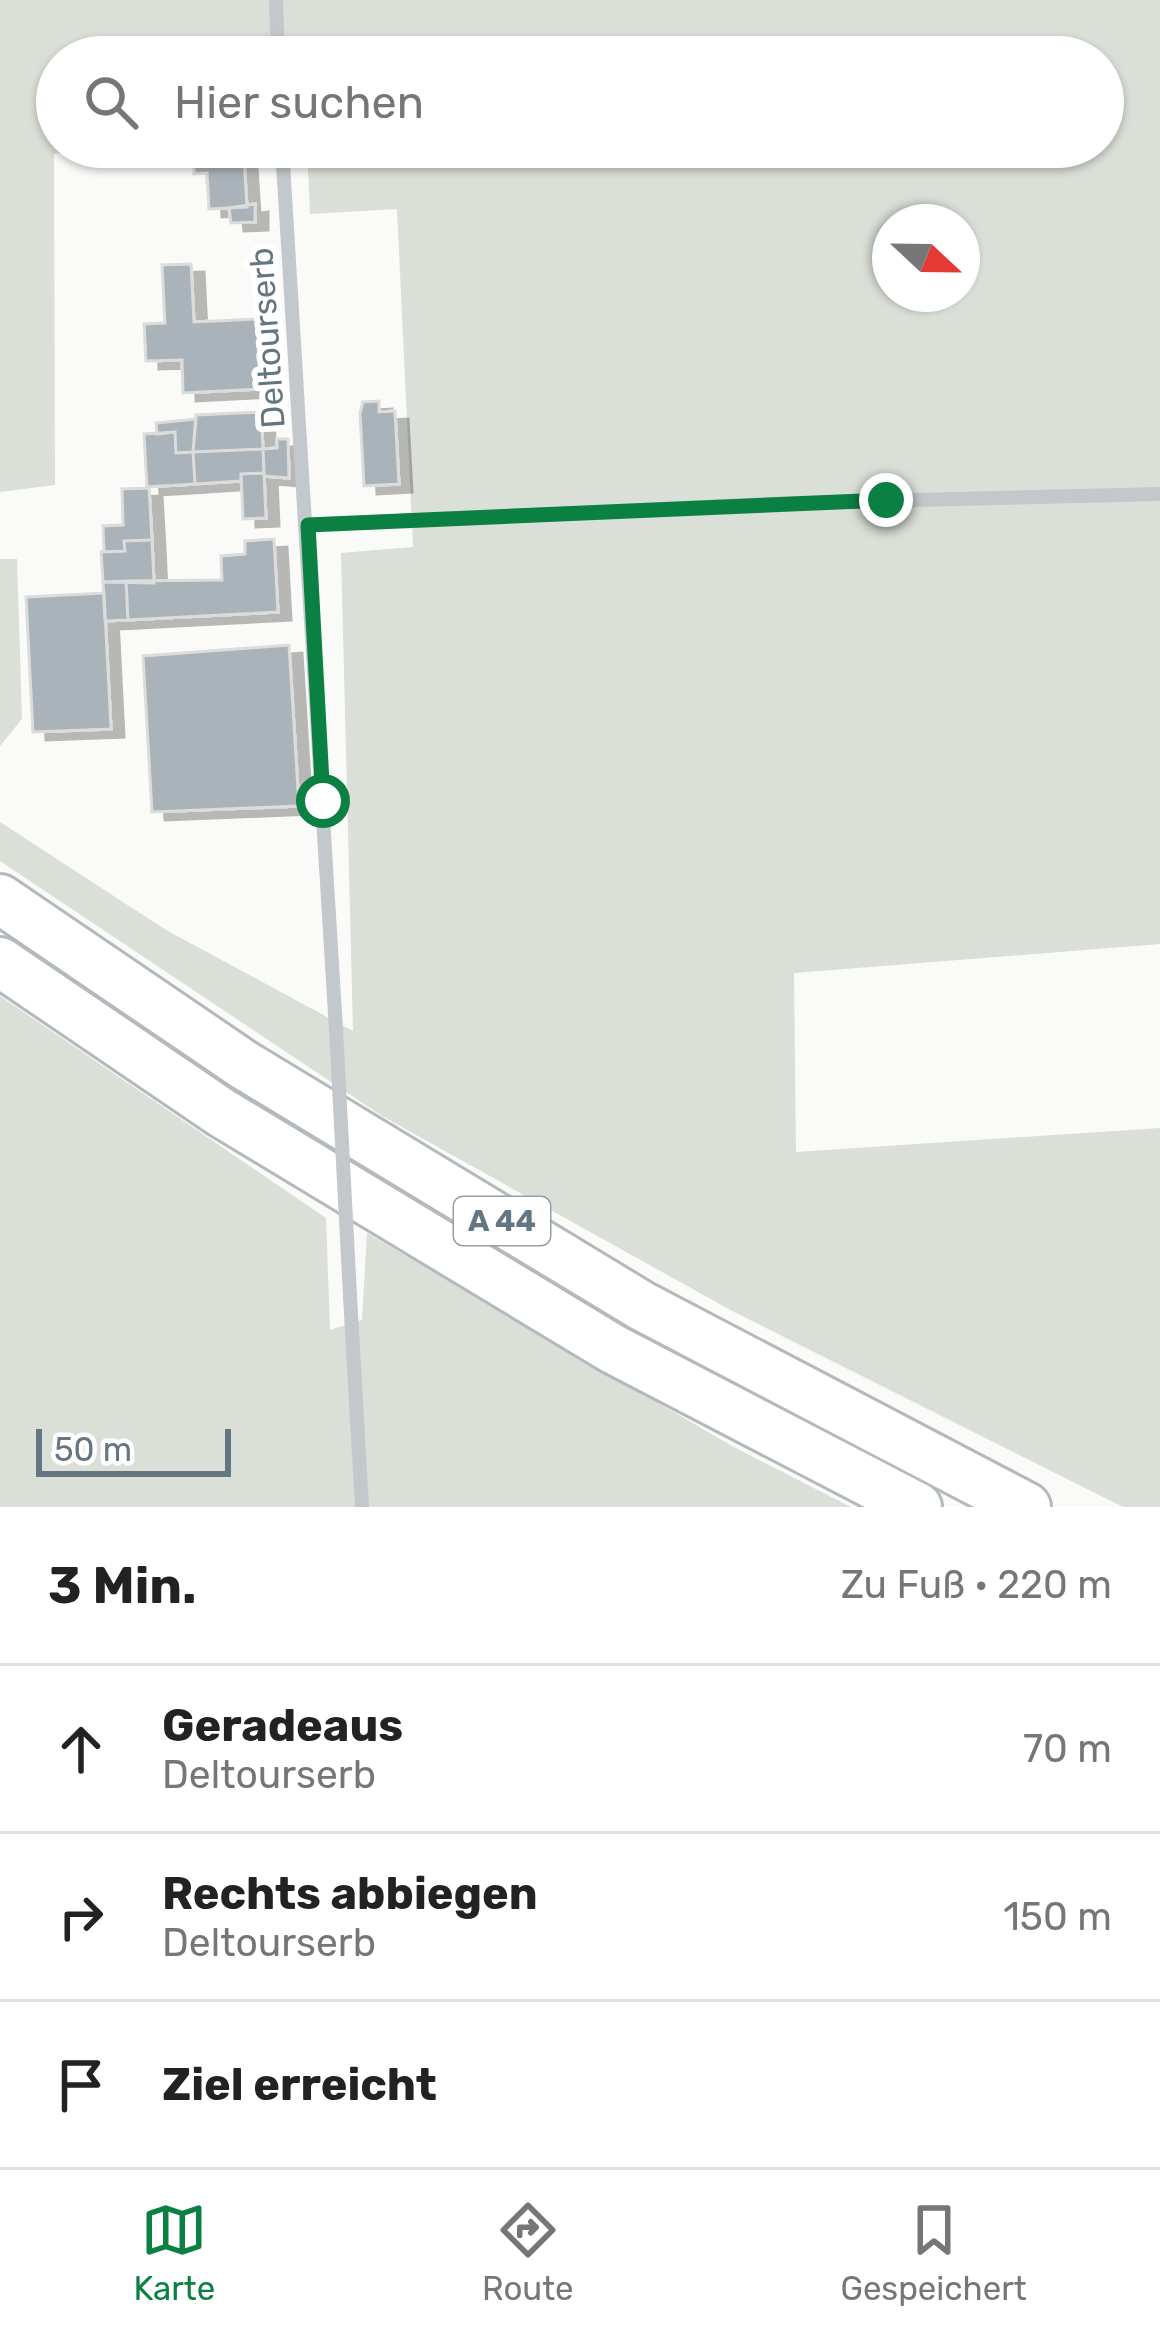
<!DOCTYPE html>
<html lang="de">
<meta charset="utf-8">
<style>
body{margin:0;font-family:Rubik,sans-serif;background:#f2f2f2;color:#222}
.compass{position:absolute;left:872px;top:204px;width:108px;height:108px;border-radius:50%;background:#fff;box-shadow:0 3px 9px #0004;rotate:112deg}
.scale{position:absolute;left:36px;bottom:30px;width:195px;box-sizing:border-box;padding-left:12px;border:6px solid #657683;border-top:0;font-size:33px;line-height:42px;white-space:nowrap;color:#657683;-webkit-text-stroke:9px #fff;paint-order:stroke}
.stop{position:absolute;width:36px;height:36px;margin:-27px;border:9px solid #0b8043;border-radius:50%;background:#fff}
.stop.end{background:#0b8043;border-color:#fff;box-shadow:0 3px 12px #0008}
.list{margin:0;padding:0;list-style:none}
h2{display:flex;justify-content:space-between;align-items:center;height:156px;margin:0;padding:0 48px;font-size:51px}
h2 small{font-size:39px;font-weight:400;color:#767676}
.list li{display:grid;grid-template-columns:78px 1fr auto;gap:36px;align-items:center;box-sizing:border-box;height:168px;padding:0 48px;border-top:3px solid #e0e0e0}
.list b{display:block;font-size:45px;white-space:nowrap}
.list p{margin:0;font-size:39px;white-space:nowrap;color:#767676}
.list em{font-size:39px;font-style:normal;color:#767676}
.icon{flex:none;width:66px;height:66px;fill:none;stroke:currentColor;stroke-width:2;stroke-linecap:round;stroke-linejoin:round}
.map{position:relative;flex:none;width:1160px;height:1507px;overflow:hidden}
.search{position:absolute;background:#fff;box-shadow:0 3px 9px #0004;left:36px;right:36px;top:36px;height:132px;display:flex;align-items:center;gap:30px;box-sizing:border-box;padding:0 42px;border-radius:66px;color:#767676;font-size:45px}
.sheet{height:660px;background:#fff}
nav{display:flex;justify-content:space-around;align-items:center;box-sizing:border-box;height:168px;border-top:3px solid #e0e0e0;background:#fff;font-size:33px;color:#767676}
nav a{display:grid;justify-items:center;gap:6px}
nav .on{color:#0b8043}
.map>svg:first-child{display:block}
.green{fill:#dadfd7;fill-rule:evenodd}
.building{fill:#aab3b9;stroke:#dcdcda;stroke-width:3;filter:url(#shadow)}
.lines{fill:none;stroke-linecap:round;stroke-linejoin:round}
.highway-casing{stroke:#b4b9bd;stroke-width:54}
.lane{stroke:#c3c8cc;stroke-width:14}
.highway{stroke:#fff;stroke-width:48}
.lane-bridge{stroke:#c3c8cc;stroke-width:14}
.route{stroke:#0b8043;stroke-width:15}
.labels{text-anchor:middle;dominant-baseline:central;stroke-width:12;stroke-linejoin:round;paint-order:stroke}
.shield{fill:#fff;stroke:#939fa8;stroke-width:3}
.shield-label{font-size:30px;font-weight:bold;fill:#657683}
.street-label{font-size:33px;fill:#657683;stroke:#fff}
</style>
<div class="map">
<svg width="1160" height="1507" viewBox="0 0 1160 1507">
<defs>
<filter id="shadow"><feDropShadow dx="13" dy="8" stdDeviation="0" flood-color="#0004"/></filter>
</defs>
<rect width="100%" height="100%" fill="#fafaf8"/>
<path class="green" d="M0 0H1160V944L794 973 796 1152 1160 1128V1507H1123L734 1312 382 1116 0 861V822L166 930 353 1031 341 553 413 547 397 209 310 214 307 147H1103V57H57V147H98L54 154 55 485 0 492ZM890 222H962V294H890Z
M0 559H17L22 719 0 746Z
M0 996 326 1218 330 1330 362 1320 367 1233 732 1446 851 1507H0Z"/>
<path class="building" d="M244 159 247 207 209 209 207 173 194 174V162Z
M255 204V222L231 223 229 208Z
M191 264 194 322 257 319 260 389 183 393 182 360 146 361 144 324 165 323 162 265Z
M379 401V412L395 411 399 484 364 486 360 413 363 402Z
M261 412 263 449 193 452 196 415Z
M196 419 193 452 176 453 175 432 157 434 156 423Z
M175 432 176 453 193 452 195 484 147 487 144 434Z
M277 439H288L289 478 264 476 263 449 277 448Z
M263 449 264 473 241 474V481L195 484 193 452Z
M264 473 266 518 243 519 241 474Z
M149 488 152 540 124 541 125 551 104 552 103 526 123 525 122 489Z
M274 539 278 612 128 620 126 581 222 580 221 556 245 554V541Z
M152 540 154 583 103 582 101 552 125 551 124 541Z
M126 581 128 620 105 621 103 582Z
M104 593 111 729 33 732 26 597Z
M289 645 299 806 152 812 143 656Z"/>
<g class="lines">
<g class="highway-casing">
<path id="highway" d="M0 899 244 1065 642 1306 1026 1507
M0 962 222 1113 613 1349 917 1507"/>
</g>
<path class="lane" d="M276 0 278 57
M282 147 336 1030
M308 525 794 503 1160 494
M350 1296 362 1507"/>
<use href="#highway" class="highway"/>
<path class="lane-bridge" d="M336 1030 350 1296"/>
</g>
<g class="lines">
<path class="route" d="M323 801 308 525 886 500"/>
</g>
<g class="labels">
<rect class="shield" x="454" y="1197" width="96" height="48" rx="9"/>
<g class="shield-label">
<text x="502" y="1221">A 44</text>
</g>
<g class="street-label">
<text transform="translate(267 338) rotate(-94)">Deltourserb</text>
</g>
</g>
</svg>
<svg class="compass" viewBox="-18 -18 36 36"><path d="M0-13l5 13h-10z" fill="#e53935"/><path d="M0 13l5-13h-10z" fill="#767676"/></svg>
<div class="scale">50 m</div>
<div class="stop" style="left:323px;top:801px"></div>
<div class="stop end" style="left:886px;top:500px"></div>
<div class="search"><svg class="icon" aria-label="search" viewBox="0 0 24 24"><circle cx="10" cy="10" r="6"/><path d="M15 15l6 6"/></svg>Hier suchen</div>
</div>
<section class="sheet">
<h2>3 Min.<small>Zu Fuß · 220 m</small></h2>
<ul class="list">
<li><svg class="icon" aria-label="ahead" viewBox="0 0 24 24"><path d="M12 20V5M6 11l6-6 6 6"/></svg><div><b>Geradeaus</b><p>Deltourserb</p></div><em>70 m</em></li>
<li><svg class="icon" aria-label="right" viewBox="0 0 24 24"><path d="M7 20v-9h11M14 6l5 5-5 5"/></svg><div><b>Rechts abbiegen</b><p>Deltourserb</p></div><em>150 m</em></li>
<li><svg class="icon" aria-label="arrive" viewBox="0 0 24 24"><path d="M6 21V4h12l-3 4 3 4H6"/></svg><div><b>Ziel erreicht</b></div></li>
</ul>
</section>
<nav>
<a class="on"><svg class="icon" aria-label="map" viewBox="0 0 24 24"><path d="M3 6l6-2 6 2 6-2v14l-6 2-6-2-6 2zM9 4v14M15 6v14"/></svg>Karte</a>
<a><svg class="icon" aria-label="directions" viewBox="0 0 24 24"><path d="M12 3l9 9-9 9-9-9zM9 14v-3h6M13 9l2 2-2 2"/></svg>Route</a>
<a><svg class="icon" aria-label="saved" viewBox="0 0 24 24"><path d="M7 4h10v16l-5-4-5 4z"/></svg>Gespeichert</a>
</nav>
